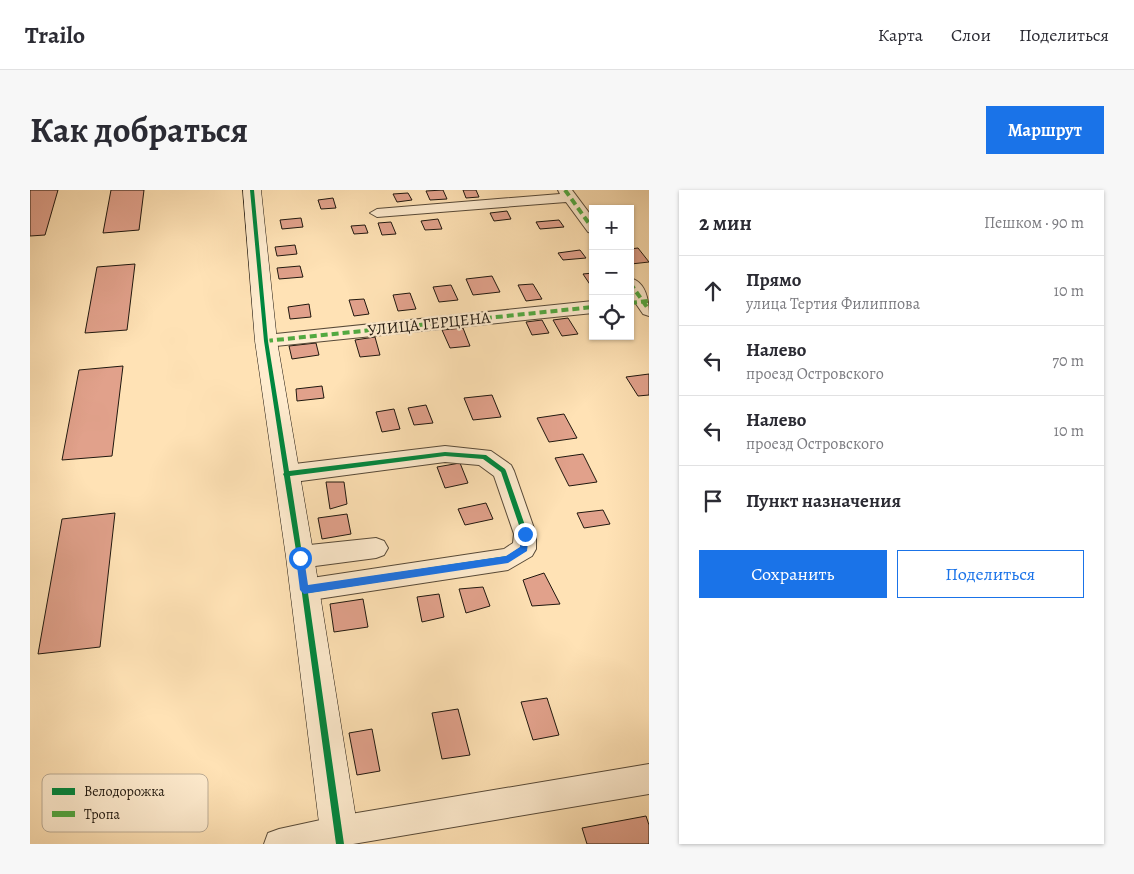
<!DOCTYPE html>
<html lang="ru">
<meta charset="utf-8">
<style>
body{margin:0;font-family:Alegreya,serif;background:#f7f7f7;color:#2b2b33}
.controls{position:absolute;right:15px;top:15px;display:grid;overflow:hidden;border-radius:0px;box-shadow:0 1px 4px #0004}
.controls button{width:45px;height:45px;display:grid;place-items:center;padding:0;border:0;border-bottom:1px solid #e1e1e2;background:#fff;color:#2b2b33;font:25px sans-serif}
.stop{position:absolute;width:15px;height:15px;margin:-11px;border:4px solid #1a73e8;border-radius:50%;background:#fff}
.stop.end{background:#1a73e8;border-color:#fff;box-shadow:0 1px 5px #0008}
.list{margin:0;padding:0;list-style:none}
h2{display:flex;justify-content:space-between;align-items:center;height:65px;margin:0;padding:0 20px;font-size:21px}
h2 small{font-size:16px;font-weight:400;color:#7c7c81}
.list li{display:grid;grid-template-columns:32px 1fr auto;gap:15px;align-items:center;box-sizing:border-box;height:70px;padding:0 20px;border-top:1px solid #e1e1e2}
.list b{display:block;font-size:19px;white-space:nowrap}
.list p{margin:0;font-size:16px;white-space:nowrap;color:#7c7c81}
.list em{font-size:16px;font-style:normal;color:#7c7c81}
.actions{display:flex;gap:10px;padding:15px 20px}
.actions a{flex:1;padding:11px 0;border:1px solid #1a73e8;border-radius:0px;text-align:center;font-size:18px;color:#1a73e8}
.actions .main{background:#1a73e8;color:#fff}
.icon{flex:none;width:28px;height:28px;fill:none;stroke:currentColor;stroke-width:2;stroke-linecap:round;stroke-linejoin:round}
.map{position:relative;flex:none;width:619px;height:654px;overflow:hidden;border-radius:0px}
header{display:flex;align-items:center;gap:30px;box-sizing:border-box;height:70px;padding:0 25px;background:#fff;border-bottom:1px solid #e1e1e2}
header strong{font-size:24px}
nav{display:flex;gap:28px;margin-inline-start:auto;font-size:18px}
.intro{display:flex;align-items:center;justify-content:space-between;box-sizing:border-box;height:120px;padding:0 30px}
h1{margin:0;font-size:35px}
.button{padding:12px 22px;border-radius:0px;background:#1a73e8;color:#fff;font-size:18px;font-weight:700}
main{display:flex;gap:30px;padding:0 30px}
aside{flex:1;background:#fff;border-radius:0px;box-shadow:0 1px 4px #0004}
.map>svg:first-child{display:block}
.building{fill:#e1a18b;stroke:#20180f}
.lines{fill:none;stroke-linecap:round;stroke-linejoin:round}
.street-casing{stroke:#584a38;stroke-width:2}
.secondary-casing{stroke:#20180f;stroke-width:1}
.street{fill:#ffeccf;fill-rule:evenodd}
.secondary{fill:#ffeccf;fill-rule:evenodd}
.quiet{stroke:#52a941;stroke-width:4;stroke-dasharray:7 4;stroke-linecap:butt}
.cycleway-casing{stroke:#ffeccf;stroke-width:3}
.cycleway{fill:#00873e;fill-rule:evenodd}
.route{fill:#1a73e8}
.labels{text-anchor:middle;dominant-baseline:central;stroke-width:4.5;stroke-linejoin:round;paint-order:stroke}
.far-street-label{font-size:16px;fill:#20180f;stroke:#ffeccf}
.key{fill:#ffeccf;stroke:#bcac95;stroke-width:1}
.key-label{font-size:14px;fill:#20180f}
</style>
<header>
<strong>Trailo</strong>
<nav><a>Карта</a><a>Слои</a><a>Поделиться</a></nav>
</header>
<div class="intro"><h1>Как добраться</h1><a class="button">Маршрут</a></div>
<main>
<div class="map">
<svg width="619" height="654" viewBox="0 0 619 654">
<rect width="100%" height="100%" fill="#ffe2b5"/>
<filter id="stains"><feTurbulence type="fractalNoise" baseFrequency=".004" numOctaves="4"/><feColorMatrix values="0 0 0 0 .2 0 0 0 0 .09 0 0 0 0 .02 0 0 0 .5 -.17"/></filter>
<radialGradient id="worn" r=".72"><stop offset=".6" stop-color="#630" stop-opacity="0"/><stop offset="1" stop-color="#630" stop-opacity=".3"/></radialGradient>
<path class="building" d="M0 0H28L15 45 0 46Z
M81 0H114L109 40 73 43Z
M413 0 417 9 400 10 396 1Z
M433 0H446L449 7 436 8Z
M378 3 382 10 367 12 363 4Z
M303 8 306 18 291 19 288 10Z
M477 21 481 29 464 31 460 23Z
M271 28 273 37 252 39 250 30Z
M408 29 412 39 395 40 391 31Z
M529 30 534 37 510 39 506 32Z
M361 32 366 44 352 45 348 33Z
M335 35 338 43 324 44 321 36Z
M265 55 267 64 247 66 245 57Z
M608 58 619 72 601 74 600 59Z
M550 60 556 68 533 70 528 63Z
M105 74 97 140 55 143 67 77Z
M270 76 273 87 249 89 247 78Z
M563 83V99L553 84Z
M462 86 470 102 443 105 436 89Z
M503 94 512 109 496 111 488 95Z
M421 95 428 110 409 112 403 97Z
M380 103 386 119 368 121 363 105Z
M334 109 339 124 324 126 319 110Z
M279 114 281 127 260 129 258 117Z
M538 128 548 144 532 146 523 130Z
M512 130 519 143 502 145 496 132Z
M433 138 440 156 420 158 412 140Z
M345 147 350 165 330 167 325 150Z
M286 153 289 165 262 169 259 156Z
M93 176 82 266 32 270 49 180Z
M619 184V205L608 206 596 187Z
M292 196 294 208 267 211 266 199Z
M462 205 471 227 443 230 434 208Z
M396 215 403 233 384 235 378 218Z
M364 219 370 239 352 242 346 222Z
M534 224 547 248 519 252 507 228Z
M553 264 567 292 539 296 525 268Z
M430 273 438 293 415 298 407 277Z
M296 292H314L317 314 300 319Z
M456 313 463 329 435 335 428 319Z
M573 320 580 334 554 338 547 323Z
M85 323 70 457 8 464 32 329Z
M317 324 321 344 292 349 288 328Z
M514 383 530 414 502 416 493 390Z
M453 397 460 416 436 423 429 399Z
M409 404 414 427 392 432 387 407Z
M333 409 338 437 304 442 300 414Z
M517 508 529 545 503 550 491 512Z
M428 519 440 565 412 569 402 523Z
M342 539 350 581 327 585 319 543Z
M616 626 619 635V654H557L552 638Z"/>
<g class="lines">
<g class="street-casing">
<path id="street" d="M528 0H542L563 28V43L558 42 536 12 347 27 340 23 347 19 530 4Z
M600 88C617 92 619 112 619 126L613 124 600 105Z
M563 111V123L236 157 230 155 227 151 230 147 236 145Z
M415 256 461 261 481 275 484 281 506 344V359L502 366 478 380 275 411 266 408 263 400 266 392 275 389 474 359 483 353 484 344 464 286 449 275 415 272 256 293 248 290 245 284 248 278 256 275Z
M346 348 354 351 358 358 354 365 346 368 270 378 262 374 258 367 262 360 270 356Z
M619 574V604L323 654H234L238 643 249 639 309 626Z"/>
</g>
<g class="secondary-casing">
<path id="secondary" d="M213 0H231L247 151 284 367 328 641 322 654H296L290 641 256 367 225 151Z"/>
</g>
<use href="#street" class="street"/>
<use href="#secondary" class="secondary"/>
<path class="quiet" d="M535 0 563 39
M600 93 619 120
M600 113 618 111
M236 151 563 117"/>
<g class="cycleway-casing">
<path id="cycleway" d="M220 0H224L238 151 259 281 415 262 456 265 475 279 476 281 498 344 496 361 478 372 278 403 314 654H306L267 367 254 286 253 284 254 283 234 151ZM415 266 453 269 471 282 492 344 491 357 477 366 277 396 260 286Z"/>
</g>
<use href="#cycleway" class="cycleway"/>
</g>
<path class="route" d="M495 340 499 344 497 361 478 373 274 404 270 400 266 368 270 364 274 368 278 395 476 366 490 357 491 344Z"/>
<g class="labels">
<g class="far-street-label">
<text transform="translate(399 134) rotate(-6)">УЛИЦА ГЕРЦЕНА</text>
</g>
</g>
<rect x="12" y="584" width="166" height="58" rx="8" class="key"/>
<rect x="22" y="598" width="23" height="7" fill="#00873e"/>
<rect x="22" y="621" width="23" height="6" fill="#52a941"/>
<g class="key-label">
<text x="54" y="606">Велодорожка</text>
<text x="54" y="629">Тропа</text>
</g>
<rect width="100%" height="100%" filter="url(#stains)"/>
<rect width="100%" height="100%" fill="url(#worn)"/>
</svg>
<div class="controls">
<button>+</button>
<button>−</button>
<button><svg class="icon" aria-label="locate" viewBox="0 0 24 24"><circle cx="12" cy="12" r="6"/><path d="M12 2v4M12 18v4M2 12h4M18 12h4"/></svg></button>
</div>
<div class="stop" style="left:270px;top:368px"></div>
<div class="stop end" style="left:495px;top:344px"></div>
</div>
<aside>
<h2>2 мин<small>Пешком · 90 m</small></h2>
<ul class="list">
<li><svg class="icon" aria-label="ahead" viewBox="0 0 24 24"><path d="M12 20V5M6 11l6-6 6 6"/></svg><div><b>Прямо</b><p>улица Тертия Филиппова</p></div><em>10 m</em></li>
<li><svg class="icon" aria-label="left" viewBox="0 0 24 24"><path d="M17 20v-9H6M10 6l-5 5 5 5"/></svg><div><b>Налево</b><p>проезд Островского</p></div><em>70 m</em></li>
<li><svg class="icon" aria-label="left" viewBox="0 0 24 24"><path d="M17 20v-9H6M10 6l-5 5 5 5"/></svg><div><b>Налево</b><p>проезд Островского</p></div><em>10 m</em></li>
<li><svg class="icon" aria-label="arrive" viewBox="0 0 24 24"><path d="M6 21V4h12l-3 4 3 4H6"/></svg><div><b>Пункт назначения</b></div></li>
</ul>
<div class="actions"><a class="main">Сохранить</a><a>Поделиться</a></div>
</aside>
</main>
